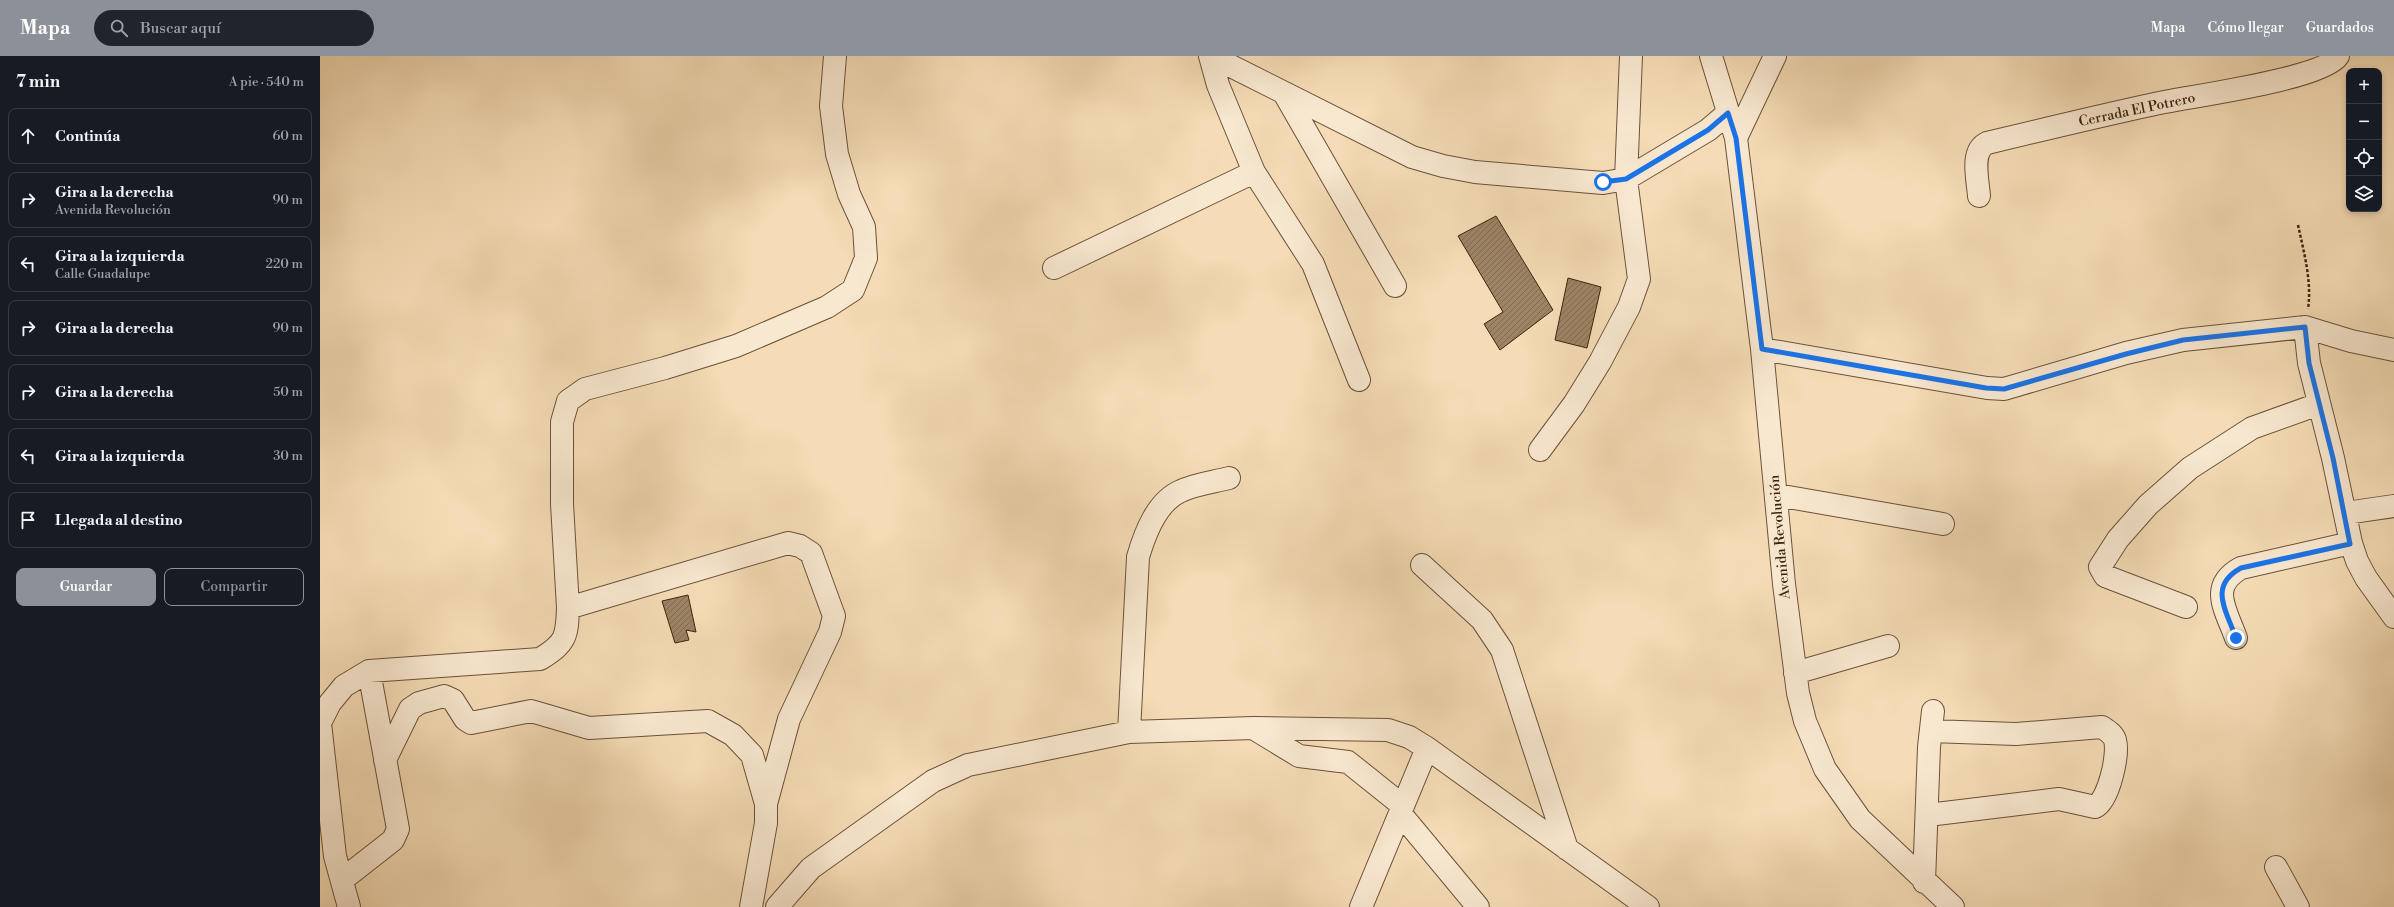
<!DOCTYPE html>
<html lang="es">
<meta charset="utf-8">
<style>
body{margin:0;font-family:"Libre Bodoni",serif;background:#20242c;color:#f1f3f6}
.controls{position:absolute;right:12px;top:12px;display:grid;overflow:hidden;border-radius:8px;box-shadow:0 2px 6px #0003}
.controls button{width:36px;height:36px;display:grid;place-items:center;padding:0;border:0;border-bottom:1px solid #363941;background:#171b24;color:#f1f3f6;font:20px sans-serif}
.stop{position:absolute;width:12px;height:12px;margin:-9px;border:3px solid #1a73e8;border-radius:50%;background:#fff}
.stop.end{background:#1a73e8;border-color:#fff;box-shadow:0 1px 4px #0008}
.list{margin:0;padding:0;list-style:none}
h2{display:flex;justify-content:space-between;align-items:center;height:52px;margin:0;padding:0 16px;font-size:17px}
h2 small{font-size:13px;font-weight:400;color:#9ea1a6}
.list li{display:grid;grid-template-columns:26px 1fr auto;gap:12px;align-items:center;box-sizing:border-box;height:56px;margin:0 8px 8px;padding:0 8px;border:1px solid #363941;border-radius:8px}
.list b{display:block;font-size:15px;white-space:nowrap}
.list p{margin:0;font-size:13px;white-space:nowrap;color:#9ea1a6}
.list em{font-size:13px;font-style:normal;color:#9ea1a6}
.actions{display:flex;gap:8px;padding:12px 16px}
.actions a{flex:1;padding:9px 0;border:1px solid #8c9099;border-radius:8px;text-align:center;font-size:14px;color:#8c9099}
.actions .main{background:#8c9099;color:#fff}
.icon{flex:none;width:22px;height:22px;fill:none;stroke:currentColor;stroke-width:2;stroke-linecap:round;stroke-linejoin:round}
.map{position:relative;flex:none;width:2074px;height:851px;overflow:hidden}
header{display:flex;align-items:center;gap:24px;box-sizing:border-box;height:56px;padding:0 20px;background:#8c9099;color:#fff}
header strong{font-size:19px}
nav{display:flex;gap:22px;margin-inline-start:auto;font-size:14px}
.search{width:280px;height:36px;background:#20242c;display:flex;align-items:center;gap:10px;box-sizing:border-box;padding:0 14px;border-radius:22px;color:#9ea1a6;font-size:15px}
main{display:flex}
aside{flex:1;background:#171b24}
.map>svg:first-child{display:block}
.building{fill:url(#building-hatch);stroke:#3d240e}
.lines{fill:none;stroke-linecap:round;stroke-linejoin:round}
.minor-casing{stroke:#6b5238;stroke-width:24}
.path{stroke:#3d240e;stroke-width:2.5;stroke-dasharray:3 2;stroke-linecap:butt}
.minor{stroke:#f8e8d0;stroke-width:22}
.route{stroke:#1a73e8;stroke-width:5}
.labels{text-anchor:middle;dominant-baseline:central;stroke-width:3.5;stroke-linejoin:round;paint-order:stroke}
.street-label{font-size:14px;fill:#3d240e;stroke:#f8e8d0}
</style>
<header>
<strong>Mapa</strong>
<div class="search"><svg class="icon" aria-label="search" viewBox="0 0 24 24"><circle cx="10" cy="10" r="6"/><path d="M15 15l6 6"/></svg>Buscar aquí</div>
<nav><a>Mapa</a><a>Cómo llegar</a><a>Guardados</a></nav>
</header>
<main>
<aside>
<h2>7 min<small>A pie · 540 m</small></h2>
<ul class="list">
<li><svg class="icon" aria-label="ahead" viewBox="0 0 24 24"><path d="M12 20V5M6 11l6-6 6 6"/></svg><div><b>Continúa</b></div><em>60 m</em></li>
<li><svg class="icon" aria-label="right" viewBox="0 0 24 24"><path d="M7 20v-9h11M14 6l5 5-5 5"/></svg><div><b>Gira a la derecha</b><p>Avenida Revolución</p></div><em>90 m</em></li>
<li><svg class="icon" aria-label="left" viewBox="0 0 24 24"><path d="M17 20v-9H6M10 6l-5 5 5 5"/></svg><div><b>Gira a la izquierda</b><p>Calle Guadalupe</p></div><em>220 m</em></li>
<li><svg class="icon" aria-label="right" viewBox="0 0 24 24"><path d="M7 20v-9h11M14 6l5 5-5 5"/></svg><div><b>Gira a la derecha</b></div><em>90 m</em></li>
<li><svg class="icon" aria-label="right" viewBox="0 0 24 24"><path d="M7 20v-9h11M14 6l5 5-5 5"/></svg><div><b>Gira a la derecha</b></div><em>50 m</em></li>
<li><svg class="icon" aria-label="left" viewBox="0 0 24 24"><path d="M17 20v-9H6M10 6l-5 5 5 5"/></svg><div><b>Gira a la izquierda</b></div><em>30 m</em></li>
<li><svg class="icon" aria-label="arrive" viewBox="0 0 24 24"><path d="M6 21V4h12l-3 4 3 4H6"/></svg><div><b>Llegada al destino</b></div></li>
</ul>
<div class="actions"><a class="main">Guardar</a><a>Compartir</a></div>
</aside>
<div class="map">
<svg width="2074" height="851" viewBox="0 0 2074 851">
<defs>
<pattern id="building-hatch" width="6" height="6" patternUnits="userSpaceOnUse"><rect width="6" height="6" fill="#9d8465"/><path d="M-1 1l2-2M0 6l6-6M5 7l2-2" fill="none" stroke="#816c52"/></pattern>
</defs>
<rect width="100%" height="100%" fill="#f5dcb6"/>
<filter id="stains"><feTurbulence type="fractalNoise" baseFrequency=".005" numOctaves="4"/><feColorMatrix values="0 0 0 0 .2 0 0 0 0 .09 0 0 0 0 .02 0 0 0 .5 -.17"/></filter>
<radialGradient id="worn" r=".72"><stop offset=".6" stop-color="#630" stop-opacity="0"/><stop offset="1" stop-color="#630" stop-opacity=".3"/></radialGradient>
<path class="building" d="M1176 160 1233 254 1180 294 1164 268 1183 256 1138 180Z
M1248 222 1281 231 1267 292 1235 284Z
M368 539 376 576 366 574 369 584 355 587 342 545Z"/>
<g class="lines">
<g class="minor-casing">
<path id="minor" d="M890 0 898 29 934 116 993 208 1039 324
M891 0 1092 101 1123 110 1155 116 1283 127 1306 123 1388 74 1408 57
M1391 0 1416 82 1442 293 1464 528 1478 637 1485 665 1505 713 1540 763 1633 851
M964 37 1075 230
M1416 82 1455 0
M1659 140C1658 124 1650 95 1667 87 1721 74 1775 61 1830 49 1863 41 2002 24 2018 0
M734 212 934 116
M1985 271 1989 307 2013 402 2031 487 2037 505 2046 522 2074 561
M1442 293 1667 332 1684 333 1806 297 1863 284 1985 271 2031 285 2074 294
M1220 394 1254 348 1280 306 1309 251 1319 223 1306 123 1311 0
M1457 439 1623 468
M2026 457 2074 450
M1102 509 1162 564 1182 594 1247 793
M1866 551 1785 520 1780 511 1798 483 1828 449 1870 412 1932 372 1999 348
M248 552 242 448V366L248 345 265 333 345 312 416 290 507 251 533 234 546 202 544 171 529 138 517 98 511 50 515 0
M1916 582C1906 554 1888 530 1921 512L2031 487
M1475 617 1568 590
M933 672 979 700 1028 706 1083 750
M809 676 818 501C825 477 837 445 861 435 875 428 894 426 909 422
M65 704 90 653 99 647 124 640 133 644 145 663 151 667 211 655 269 672 388 665 413 679 432 699 446 748V767L431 851
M1080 757 1158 851
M1608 759 1739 743 1775 751C1789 744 1799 698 1795 684 1793 678 1788 675 1782 671L1696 678 1611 675
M1956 811 1978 851
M22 824 73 784 78 773 49 615
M1604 826 1609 691 1613 655
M29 851 15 800 0 667 10 647 24 630 49 615 220 603C246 587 247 581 248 552L468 487 480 490 491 497 514 560 510 576 469 663 446 748
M457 851 491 812 613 725 648 709 809 676 933 672 1068 674 1089 681 1107 692 1328 851
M1041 851 1107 692"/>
</g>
<path class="path" d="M1978 169C1984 197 1992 225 1988 253"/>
<use href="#minor" class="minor"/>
</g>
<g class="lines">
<path class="route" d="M1283 126 1306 123 1388 74 1408 57 1416 82 1442 293 1666 332 1684 333 1806 298 1863 284 1985 271 1989 307 2013 402 2030 488 1921 512C1888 530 1906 554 1916 582"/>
</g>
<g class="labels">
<g class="street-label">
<text transform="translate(1817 54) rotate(-12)">Cerrada El Potrero</text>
<text transform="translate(1460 481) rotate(-95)">Avenida Revolución</text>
</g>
</g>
<rect width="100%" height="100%" filter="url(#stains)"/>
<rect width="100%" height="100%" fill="url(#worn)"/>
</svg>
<div class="controls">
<button>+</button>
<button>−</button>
<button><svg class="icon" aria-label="locate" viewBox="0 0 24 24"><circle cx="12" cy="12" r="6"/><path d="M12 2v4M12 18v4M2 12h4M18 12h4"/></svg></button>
<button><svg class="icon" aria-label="layers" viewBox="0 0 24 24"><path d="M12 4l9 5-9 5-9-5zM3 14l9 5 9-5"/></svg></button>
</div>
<div class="stop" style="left:1283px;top:126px"></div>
<div class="stop end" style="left:1916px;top:582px"></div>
</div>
</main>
